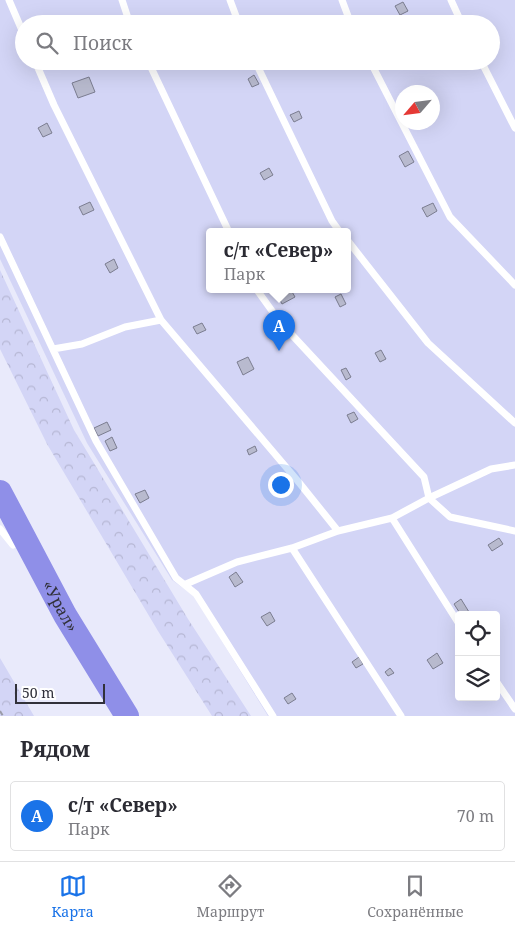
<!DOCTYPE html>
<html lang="ru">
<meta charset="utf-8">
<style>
body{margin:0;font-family:"Noto Serif",serif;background:#f2f2f3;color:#2b2b33}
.controls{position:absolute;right:15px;bottom:15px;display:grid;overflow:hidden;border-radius:5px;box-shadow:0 5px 20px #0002}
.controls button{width:45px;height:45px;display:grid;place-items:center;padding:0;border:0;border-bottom:1px solid #e1e1e2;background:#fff;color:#2b2b33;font:25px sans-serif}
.compass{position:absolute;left:395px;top:85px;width:45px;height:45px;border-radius:50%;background:#fff;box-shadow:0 5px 20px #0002;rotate:242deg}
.scale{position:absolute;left:15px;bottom:12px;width:90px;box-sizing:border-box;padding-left:5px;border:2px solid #31313a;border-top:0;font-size:14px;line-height:18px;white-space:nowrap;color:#31313a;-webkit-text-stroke:4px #fff;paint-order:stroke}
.you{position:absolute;left:280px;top:484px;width:18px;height:18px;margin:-12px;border:4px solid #fff;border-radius:50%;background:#1a73e8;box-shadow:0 0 0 8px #1a73e833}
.badge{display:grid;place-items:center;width:32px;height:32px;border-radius:50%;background:#1a73e8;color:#fff;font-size:16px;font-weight:700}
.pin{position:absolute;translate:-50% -41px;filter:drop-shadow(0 1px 2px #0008)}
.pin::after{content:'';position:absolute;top:26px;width:18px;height:15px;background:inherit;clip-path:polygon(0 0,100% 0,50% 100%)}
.popup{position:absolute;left:206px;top:228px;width:145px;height:65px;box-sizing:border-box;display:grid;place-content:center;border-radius:5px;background:#fff;filter:drop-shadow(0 1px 4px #0005);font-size:16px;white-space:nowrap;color:#7c7c81}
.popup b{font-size:19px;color:#2b2b33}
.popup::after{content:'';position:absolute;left:50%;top:100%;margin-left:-10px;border:10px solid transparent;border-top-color:#fff}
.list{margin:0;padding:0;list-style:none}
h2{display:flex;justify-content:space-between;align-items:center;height:65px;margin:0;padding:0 20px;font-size:21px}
h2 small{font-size:16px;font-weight:400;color:#7c7c81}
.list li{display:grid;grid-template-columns:32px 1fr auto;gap:15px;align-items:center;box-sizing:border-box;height:70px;margin:0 10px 10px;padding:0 10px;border:1px solid #e1e1e2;border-radius:5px}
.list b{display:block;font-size:19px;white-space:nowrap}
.list p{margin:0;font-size:16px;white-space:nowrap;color:#7c7c81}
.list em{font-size:16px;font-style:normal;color:#7c7c81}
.icon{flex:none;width:28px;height:28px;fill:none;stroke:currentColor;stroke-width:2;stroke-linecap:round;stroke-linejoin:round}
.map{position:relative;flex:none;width:515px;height:716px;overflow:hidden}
.search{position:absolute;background:#fff;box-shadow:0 5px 20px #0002;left:15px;right:15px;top:15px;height:55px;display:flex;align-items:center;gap:12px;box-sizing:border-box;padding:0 18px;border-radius:28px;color:#7c7c81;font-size:19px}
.sheet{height:145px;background:#fff}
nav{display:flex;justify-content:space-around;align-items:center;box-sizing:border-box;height:70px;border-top:1px solid #e1e1e2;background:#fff;font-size:14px;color:#7c7c81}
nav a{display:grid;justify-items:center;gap:2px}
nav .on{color:#1a73e8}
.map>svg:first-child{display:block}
.forest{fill:url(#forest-crowns)}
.garden{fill:#d3d5f6;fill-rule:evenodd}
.building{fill:#b8bace;stroke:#7b7d90}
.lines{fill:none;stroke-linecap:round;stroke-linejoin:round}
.path{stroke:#9a9ba8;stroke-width:2;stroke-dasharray:5 2.5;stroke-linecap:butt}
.lane{stroke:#fff;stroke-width:7}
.highway{stroke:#8f8fe8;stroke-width:24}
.labels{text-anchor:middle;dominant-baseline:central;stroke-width:4;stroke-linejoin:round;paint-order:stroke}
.street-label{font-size:16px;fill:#31313a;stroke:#fff}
</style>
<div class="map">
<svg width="515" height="716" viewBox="0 0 515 716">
<defs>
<pattern id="forest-crowns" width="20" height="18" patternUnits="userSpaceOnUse" patternTransform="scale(1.25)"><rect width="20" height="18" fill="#d3d5f6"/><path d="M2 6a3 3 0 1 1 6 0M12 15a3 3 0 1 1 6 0" fill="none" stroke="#b6b7d4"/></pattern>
</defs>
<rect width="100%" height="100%" fill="#e9eafb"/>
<path class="forest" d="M0 270 74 430 188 619 251 716H212L158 631 47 444 0 349Z
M0 658 34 716H0Z"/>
<path class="garden" d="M0 0H515V716H268L194 596 172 580 87 443 0 259ZM24 24H491V61H24ZM402 92H432V122H402ZM210 232H348V290H210ZM459 615H496V697H459Z"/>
<path class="building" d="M403 2 408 11 400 15 395 6Z
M254 75 259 84 252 87 248 79Z
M89 77 95 92 78 98 72 83Z
M299 111 302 118 294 122 290 115Z
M47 123 52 133 43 137 38 128Z
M408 151 414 162 405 167 399 156Z
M269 168 273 175 264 180 260 173Z
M90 202 94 210 83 215 79 207Z
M433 203 437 211 427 217 422 208Z
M114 259 118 268 110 273 105 264Z
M275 290H291L295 297 282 304Z
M341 294 346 304 340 307 335 297Z
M202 323 206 330 197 334 193 327Z
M381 350 386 359 380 362 375 353Z
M248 357 254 369 243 375 237 362Z
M346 368 351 377 346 380 341 370Z
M354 412 358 419 351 423 347 415Z
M107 422 111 430 98 436 94 428Z
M112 437 117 448 110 451 105 441Z
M255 446 257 451 249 455 247 450Z
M145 490 149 498 140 503 135 494Z
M499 538 503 544 492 551 488 545Z
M236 572 243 582 235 587 229 577Z
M461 599 469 612 464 615H461L454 604Z
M270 612 275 621 267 626 261 617Z
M437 653 443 663 433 669 427 660Z
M359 657 363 664 356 668 352 662Z
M390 668 394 673 388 676 385 672Z
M292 693 296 699 288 704 284 698Z"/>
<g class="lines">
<path class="path" d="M0 711 3 716"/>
<path class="lane" d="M9 0 24 35
M122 0 130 24
M230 0 239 24
M342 0 351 24
M451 0 462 24
M35 61 54 105 161 320 297 480 338 531
M148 61 229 232
M255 61 332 221 340 232
M370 61 450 217 515 285
M481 61 515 128
M0 237 96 441 176 578 196 594 273 716
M348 241 428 343 515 423
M257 290 280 322 424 477 429 498 450 517 515 531
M53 349 82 344 125 327 161 320
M392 518 459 624
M0 529 13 545
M292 548 401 716
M186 584 237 562 292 548 338 531 392 518 429 498 491 469 515 465
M496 681 515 709"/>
<path class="highway" id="s1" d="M0 492 65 615 127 716"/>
</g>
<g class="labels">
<g class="street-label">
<text stroke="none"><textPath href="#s1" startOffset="129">«Урал»</textPath></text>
</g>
</g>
</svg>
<div class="controls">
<button><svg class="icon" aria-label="locate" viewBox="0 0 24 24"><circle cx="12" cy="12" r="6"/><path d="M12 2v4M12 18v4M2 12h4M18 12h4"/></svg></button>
<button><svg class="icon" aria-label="layers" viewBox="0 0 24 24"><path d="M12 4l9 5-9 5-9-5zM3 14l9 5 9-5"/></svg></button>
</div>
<svg class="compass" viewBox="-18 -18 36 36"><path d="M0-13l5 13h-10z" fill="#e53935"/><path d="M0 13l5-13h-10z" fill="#7c7c81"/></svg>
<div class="scale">50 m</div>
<div class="you"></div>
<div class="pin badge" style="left:279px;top:351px">A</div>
<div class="popup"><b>с/т «Север»</b>Парк</div>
<div class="search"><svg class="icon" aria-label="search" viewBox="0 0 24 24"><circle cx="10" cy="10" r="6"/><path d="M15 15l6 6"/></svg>Поиск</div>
</div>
<section class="sheet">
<h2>Рядом<small></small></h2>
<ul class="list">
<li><span class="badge">A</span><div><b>с/т «Север»</b><p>Парк</p></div><em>70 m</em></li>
</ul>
</section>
<nav>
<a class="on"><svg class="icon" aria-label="map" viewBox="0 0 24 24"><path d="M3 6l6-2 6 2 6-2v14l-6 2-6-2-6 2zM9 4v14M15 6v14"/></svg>Карта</a>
<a><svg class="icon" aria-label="directions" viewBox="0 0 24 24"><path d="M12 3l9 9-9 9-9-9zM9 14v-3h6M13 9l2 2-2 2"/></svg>Маршрут</a>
<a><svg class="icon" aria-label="saved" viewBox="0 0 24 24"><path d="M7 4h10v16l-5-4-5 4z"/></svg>Сохранённые</a>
</nav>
